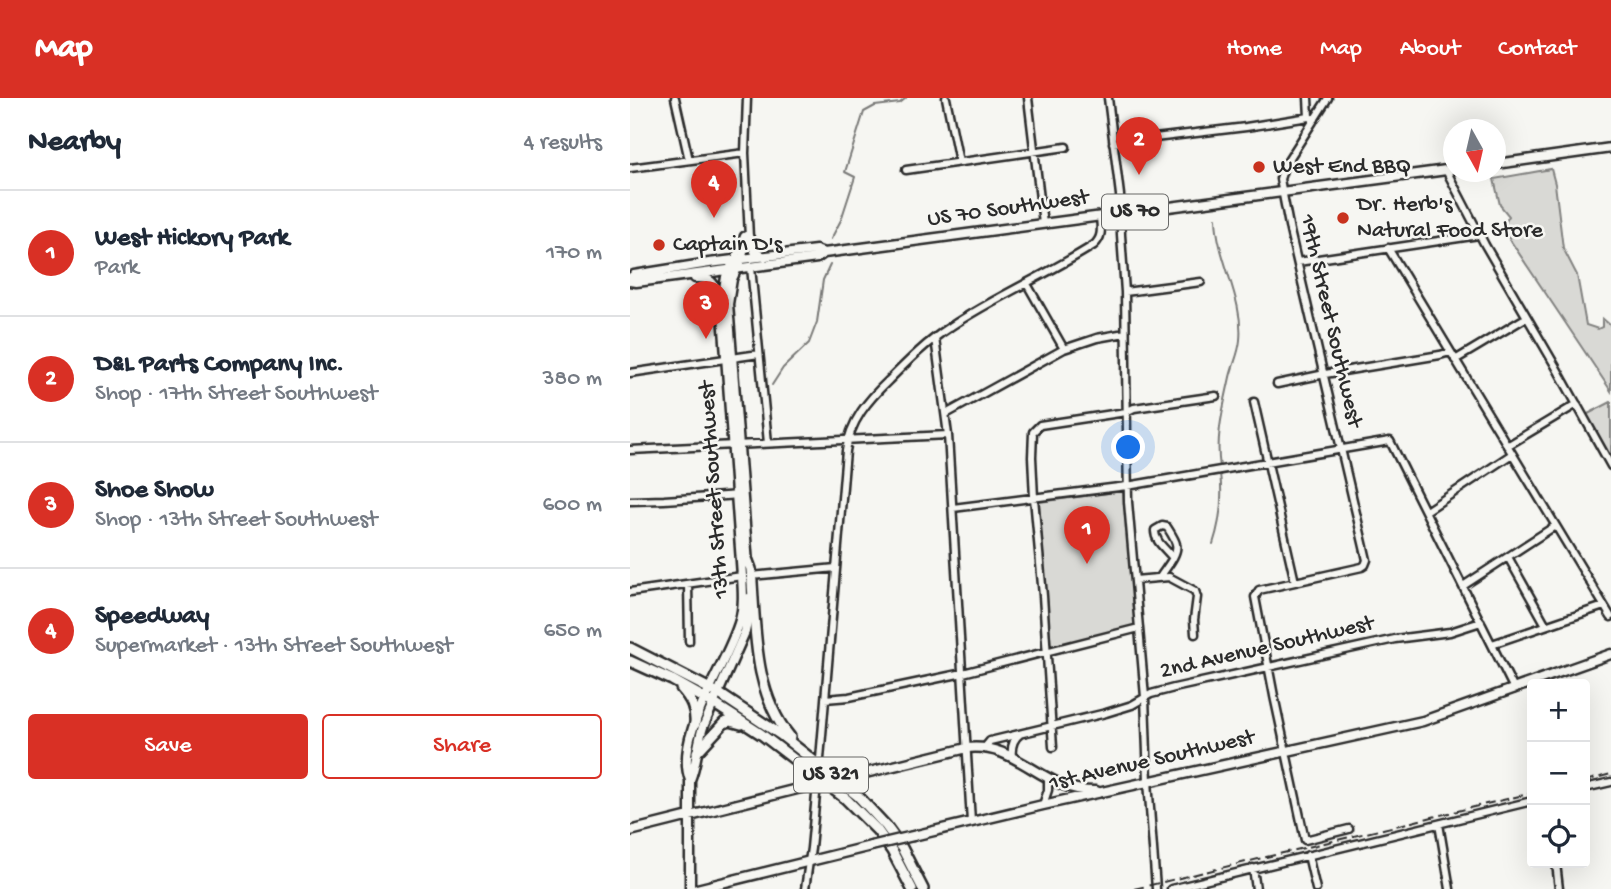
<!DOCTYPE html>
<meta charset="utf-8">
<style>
body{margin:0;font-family:"Gochi Hand",sans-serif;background:#f2f2f3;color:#1f2937}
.controls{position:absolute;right:21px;bottom:21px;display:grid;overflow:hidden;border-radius:7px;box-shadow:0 7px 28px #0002}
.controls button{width:63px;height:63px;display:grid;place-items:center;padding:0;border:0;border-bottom:2px solid #e0e1e3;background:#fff;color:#1f2937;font:35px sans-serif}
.compass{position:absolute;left:813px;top:21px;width:63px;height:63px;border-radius:50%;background:#fff;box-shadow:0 7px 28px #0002;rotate:172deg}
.you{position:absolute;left:499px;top:350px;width:24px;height:24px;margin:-18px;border:5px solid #fff;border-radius:50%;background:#1a73e8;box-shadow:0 0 0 10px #1a73e833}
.badge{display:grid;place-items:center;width:46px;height:46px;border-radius:50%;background:#d93025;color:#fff;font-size:23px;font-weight:700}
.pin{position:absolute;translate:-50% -58px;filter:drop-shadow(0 2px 4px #0008)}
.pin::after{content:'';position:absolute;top:37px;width:24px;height:21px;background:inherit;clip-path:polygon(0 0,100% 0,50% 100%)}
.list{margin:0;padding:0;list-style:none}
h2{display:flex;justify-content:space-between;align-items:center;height:91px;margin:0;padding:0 28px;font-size:30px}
h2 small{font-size:23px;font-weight:400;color:#747a83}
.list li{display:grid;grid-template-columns:46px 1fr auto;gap:21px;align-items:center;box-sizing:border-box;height:126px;padding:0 28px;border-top:2px solid #e0e1e3}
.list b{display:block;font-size:26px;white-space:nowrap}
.list p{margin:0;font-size:23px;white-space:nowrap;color:#747a83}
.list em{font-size:23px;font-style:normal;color:#747a83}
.actions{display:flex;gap:14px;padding:21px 28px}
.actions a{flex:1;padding:16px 0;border:2px solid #d93025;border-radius:7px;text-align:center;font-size:24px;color:#d93025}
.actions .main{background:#d93025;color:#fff}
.icon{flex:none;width:38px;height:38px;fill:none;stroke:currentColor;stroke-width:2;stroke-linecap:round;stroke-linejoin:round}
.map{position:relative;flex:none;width:981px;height:791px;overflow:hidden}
header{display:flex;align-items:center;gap:42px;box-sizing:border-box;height:98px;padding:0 35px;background:#d93025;color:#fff}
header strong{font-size:33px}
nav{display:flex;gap:38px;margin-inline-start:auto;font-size:24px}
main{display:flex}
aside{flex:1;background:#fff}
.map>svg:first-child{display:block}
.green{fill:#d9d9d5;stroke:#828280;stroke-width:2}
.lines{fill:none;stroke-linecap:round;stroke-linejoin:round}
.stream{stroke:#7a7a78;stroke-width:2}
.minor-casing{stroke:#2b2b2b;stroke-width:11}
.major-casing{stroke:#2b2b2b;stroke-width:13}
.highway-casing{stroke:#2b2b2b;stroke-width:14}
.minor{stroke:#f6f6f2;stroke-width:6}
.major{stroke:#f6f6f2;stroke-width:8}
.highway{stroke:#f6f6f2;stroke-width:9}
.rail{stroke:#2b2b2b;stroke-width:2;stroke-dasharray:10 5;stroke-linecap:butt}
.minor-bridge-casing{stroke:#2b2b2b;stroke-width:11;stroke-linecap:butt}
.major-bridge-casing{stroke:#2b2b2b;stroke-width:13;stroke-linecap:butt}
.minor-bridge{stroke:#f6f6f2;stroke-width:6}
.major-bridge{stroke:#f6f6f2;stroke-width:8}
.poi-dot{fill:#c8321e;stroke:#f6f6f2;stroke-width:2.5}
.labels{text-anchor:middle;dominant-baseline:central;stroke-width:5;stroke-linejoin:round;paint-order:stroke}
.shield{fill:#f6f6f2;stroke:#686867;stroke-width:2}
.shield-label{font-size:21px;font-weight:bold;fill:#2b2b2b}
.poi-label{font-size:23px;fill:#2b2b2b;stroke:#f6f6f2;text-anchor:start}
.street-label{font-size:23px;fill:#2b2b2b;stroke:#f6f6f2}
</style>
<header>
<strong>Map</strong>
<nav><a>Home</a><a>Map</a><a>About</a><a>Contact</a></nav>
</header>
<main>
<aside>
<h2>Nearby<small>4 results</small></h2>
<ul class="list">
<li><span class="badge">1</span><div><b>West Hickory Park</b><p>Park</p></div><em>170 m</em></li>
<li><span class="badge">2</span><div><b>D&amp;L Parts Company Inc.</b><p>Shop · 17th Street Southwest</p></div><em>380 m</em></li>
<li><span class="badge">3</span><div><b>Shoe Show</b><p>Shop · 13th Street Southwest</p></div><em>600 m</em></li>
<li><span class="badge">4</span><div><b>Speedway</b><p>Supermarket · 13th Street Southwest</p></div><em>650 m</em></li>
</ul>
<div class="actions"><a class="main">Save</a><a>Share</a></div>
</aside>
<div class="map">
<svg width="981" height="791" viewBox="0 0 981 791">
<rect width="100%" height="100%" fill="#f6f6f2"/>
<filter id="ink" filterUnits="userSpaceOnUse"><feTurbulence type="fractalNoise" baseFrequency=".0143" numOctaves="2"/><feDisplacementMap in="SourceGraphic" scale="14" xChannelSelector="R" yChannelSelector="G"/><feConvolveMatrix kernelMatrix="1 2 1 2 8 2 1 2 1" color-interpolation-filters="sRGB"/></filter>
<g filter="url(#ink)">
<path class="green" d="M921 71 925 86 933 150 947 177 956 227 968 231 972 229V220L981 228V293L872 130 879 118 870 107 864 81Z
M981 304V362L956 317Z
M493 393 506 528 421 551 409 404Z"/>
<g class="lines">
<path class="stream" d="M586 120C587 162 614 200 610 242 609 255 603 266 600 279 594 308 585 338 590 369
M201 141 211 122 225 79 215 74 234 14 245 8 270 5 276 0
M142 287 153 270 179 245 187 224 193 182 200 167
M583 446C591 422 593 400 590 375"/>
<g class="minor-casing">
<path id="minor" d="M45 0 59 62
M316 0 329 64
M398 0 413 126
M478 0 490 97 491 137 495 194 498 404 515 599 518 683 526 791
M678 0 679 19
M698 0 654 69 650 81 660 133 737 462 735 467 732 469 629 492 625 499 644 598 675 742 719 731
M483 45 616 29 679 19 685 21
M0 70 115 55
M276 72 436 49
M816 72 855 147 926 269 981 368
M758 150 981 519
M111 162 119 140 115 55 117 0
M104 163 114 138 118 136
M668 164 849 137
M121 169 138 345
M397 186 434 251
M495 194 571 184
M305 240 318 337 341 724
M825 262 897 219
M0 275 129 256
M647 286 695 276 810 257 820 254
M624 304 665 484
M316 316 434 251 467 240 495 235
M877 348 947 306
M0 352 318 337
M0 403 34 402 110 397
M323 410 497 388 760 343 884 591
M796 413 882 356
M878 459 916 527
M121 478 206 470
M530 479C535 471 549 456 546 446 545 441 540 434 537 429L532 428 525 432C524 443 536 451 542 459
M505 482 539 479 565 493 567 499 564 522 565 536
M58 486 59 543
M833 488 925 428
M0 494 112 478
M862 546 974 508
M195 601 219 599 333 575 509 530
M355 649 360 643 476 615 502 607 521 596 544 590 765 541 820 534 851 524
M423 649 413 498 404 400 402 359 403 334 410 327 496 314 504 310 586 298
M382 659C381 650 383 641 390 636
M190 661 216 353C220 323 238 302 259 282 278 263 298 243 320 229 366 198 417 177 464 147 473 139 471 130 470 119
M955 690 981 684
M413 707 418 692V681
M809 726 820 791
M678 757 686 791
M926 765 929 791
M623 770 626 791
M175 791 181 750 187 686
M541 791 902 703"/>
</g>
<g class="major-casing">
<path id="major" d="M866 66 981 50
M119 140 125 153 134 159
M111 162 102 181 98 206 118 466
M0 180 4 177 79 165 186 152 194 155
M65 180C85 179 84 188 91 203
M0 183 6 184 22 182 187 160 194 155 824 71
M215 680 337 650C388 644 412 694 466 693
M60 682C67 665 67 647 73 629L115 534 118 520 119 500
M0 733 187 686
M283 738 413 707 793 623 981 556
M60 791V682C43 638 98 566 110 522 114 508 113 493 112 478L92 203 96 179 104 163
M67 791 241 748"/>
</g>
<g class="highway-casing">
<path id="highway" d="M118 463 121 471C126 529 122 592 160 639
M0 550 88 595 151 637 228 698 256 728 272 750 293 791
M0 563 42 582 83 605 131 636 216 701 247 732 262 753 282 791
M51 590C61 601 66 611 65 626
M67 654 94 625 100 623 111 626"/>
</g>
<use href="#minor" class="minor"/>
<use href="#major" class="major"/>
<use href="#highway" class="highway"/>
<path class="rail" d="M955 683 981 676
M504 791 902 695"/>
<g class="minor-bridge-casing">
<path id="minor-bridge" d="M187 686 190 661"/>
</g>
<g class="major-bridge-casing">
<path id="major-bridge" d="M187 686 215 680
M241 748 283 738"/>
</g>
<use href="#minor-bridge" class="minor-bridge"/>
<use href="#major-bridge" class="major-bridge"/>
</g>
</g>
<g class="poi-dot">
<circle cx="629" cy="69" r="7"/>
<circle cx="713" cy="120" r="7"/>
<circle cx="29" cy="147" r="7"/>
</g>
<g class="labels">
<g class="shield">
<rect x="472" y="96.5" width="66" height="35" rx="5"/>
<rect x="164" y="659.5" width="74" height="35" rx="5"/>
</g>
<g class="shield-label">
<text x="505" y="114">US 70</text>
<text x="201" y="677">US 321</text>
</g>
<g class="poi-label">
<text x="643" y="69">West End BBQ</text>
<text x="727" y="107">Dr. Herb's<tspan x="727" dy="26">Natural Food Store</tspan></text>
<text x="43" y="147">Captain D's</text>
</g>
<g class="street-label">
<text transform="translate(378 111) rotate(-8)">US 70 Southwest</text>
<text transform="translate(700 223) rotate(77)">19th Street Southwest</text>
<text transform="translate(85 392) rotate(-94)">13th Street Southwest</text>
<text transform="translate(637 550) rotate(-13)">2nd Avenue Southwest</text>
<text transform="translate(522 663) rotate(-13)">1st Avenue Southwest</text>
</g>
</g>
</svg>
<div class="controls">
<button>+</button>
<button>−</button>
<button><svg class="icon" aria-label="locate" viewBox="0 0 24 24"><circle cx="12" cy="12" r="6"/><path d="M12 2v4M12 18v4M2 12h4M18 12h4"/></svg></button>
</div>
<svg class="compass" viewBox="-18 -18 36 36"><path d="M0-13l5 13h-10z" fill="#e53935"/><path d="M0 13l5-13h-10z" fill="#747a83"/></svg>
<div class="you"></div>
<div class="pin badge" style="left:457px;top:466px">1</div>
<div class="pin badge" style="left:509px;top:77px">2</div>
<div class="pin badge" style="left:76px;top:241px">3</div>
<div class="pin badge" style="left:84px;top:120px">4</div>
</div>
</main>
